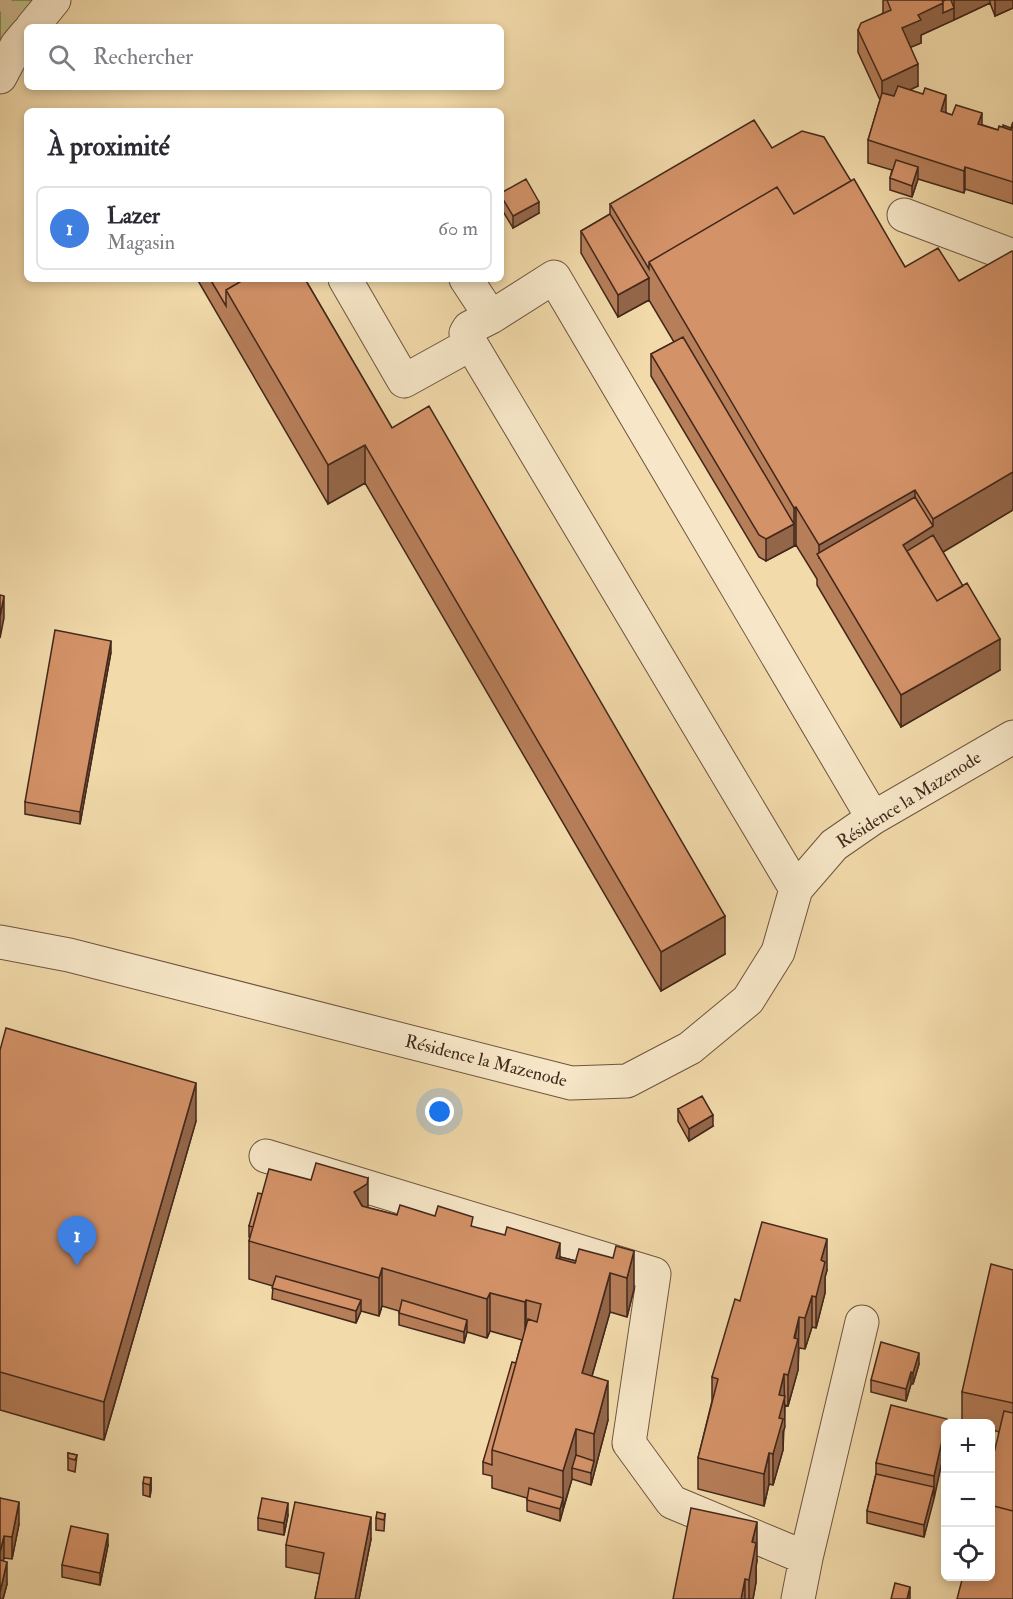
<!DOCTYPE html>
<html lang="fr">
<meta charset="utf-8">
<style>
body{margin:0;font-family:"IM FELL Double Pica",serif;background:#f7f7f7;color:#2b2b33}
.controls{position:absolute;right:18px;bottom:18px;display:grid;overflow:hidden;border-radius:9px;box-shadow:0 3px 9px #0003}
.controls button{width:54px;height:54px;display:grid;place-items:center;padding:0;border:0;border-bottom:2px solid #e1e1e2;background:#fff;color:#2b2b33;font:30px sans-serif}
.you{position:absolute;left:440px;top:1112px;width:21px;height:21px;margin:-15px;border:4px solid #fff;border-radius:50%;background:#1a73e8;box-shadow:0 0 0 9px #1a73e833}
.badge{display:grid;place-items:center;width:39px;height:39px;border-radius:50%;background:#b45309;color:#fff;font-size:20px;font-weight:700}
.pin{position:absolute;translate:-50% -50px;filter:drop-shadow(0 2px 3px #0008)}
.pin::after{content:'';position:absolute;top:32px;width:21px;height:18px;background:inherit;clip-path:polygon(0 0,100% 0,50% 100%)}
.list{margin:0;padding:0;list-style:none}
h2{display:flex;justify-content:space-between;align-items:center;height:78px;margin:0;padding:0 24px;font-size:26px}
h2 small{font-size:20px;font-weight:400;color:#7c7c81}
.list li{display:grid;grid-template-columns:39px 1fr auto;gap:18px;align-items:center;box-sizing:border-box;height:84px;margin:0 12px 12px;padding:0 12px;border:2px solid #e1e1e2;border-radius:9px}
.list b{display:block;font-size:22px;white-space:nowrap}
.list p{margin:0;font-size:20px;white-space:nowrap;color:#7c7c81}
.list em{font-size:20px;font-style:normal;color:#7c7c81}
.icon{flex:none;width:33px;height:33px;fill:none;stroke:currentColor;stroke-width:2;stroke-linecap:round;stroke-linejoin:round}
.map{position:relative;flex:none;width:1013px;height:1599px;overflow:hidden}
.search{position:absolute;background:#fff;box-shadow:0 3px 9px #0003;left:24px;top:24px;width:480px;height:66px;display:flex;align-items:center;gap:15px;box-sizing:border-box;padding:0 21px;border-radius:9px;color:#7c7c81;font-size:22px}
.panel{position:absolute;background:#fff;box-shadow:0 3px 9px #0003;left:24px;top:108px;width:480px;height:174px;border-radius:9px}
.map>svg:first-child{display:block}
.green{fill:#bfbe85;stroke:#807350;stroke-width:1.5}
.lines{fill:none;stroke-linecap:round;stroke-linejoin:round}
.highway-tunnel{stroke:#cfb68e;stroke-width:33;stroke-dasharray:33 16;stroke-linecap:butt}
.minor-casing{stroke:#6e5440;stroke-width:35}
.minor{stroke:#f7e7c8;stroke-width:33}
.wall{fill:#b67e59;stroke:#42281c;stroke-width:1.5}
.shaded-wall{fill:#946649;stroke:#42281c;stroke-width:1.5}
.building{fill:#d49268;stroke:#42281c;stroke-width:1.5}
.labels{text-anchor:middle;dominant-baseline:central;stroke-width:4.5;stroke-linejoin:round;paint-order:stroke}
.street-label{font-size:18px;fill:#42281c;stroke:#f7e7c8}
</style>
<div class="map">
<svg width="1013" height="1599" viewBox="0 0 1013 1599">
<rect width="100%" height="100%" fill="#f2daaa"/>
<filter id="stains"><feTurbulence type="fractalNoise" baseFrequency=".00333" numOctaves="4"/><feColorMatrix values="0 0 0 0 .2 0 0 0 0 .09 0 0 0 0 .02 0 0 0 .5 -.17"/></filter>
<radialGradient id="worn" r=".72"><stop offset=".6" stop-color="#630" stop-opacity="0"/><stop offset="1" stop-color="#630" stop-opacity=".3"/></radialGradient>
<path class="green" d="M0 0H40L0 58Z"/>
<g class="lines">
<path class="highway-tunnel" d="M0 11 11 0"/>
<g class="minor-casing">
<path id="minor" d="M32 27 54 0
M0 77 17 45 27 33
M904 215 1013 256
M345 279 404 381 471 344
M466 279 491 317
M796 889 471 344 466 333 469 328 491 317 554 277 873 818
M0 942 69 955 571 1083 627 1081 690 1048 748 1000 778 952 796 889 834 845 873 818 1013 737
M266 1156 654 1274 629 1443 672 1502 806 1558 798 1599
M806 1558 862 1322"/>
</g>
<use href="#minor" class="minor"/>
</g>
<path class="wall" d="M883 0H1013V8L995 16 990 3 921 35V43L910 47 918 86 909 90 946 113 998 130 1011 128 1013 122V204L965 189 964 193 918 179 912 197 890 190V178L892 170 868 163V140L880 100 858 52V30L883 13Z
M772 148 851 181 905 267 959 281 1013 252V510L943 552 1000 670 901 727 817 585V579L796 545 766 561 759 557 651 376V354L674 342 649 300 618 317 581 253V231L610 214V204Z
M501 193 539 213 513 228 501 208Z
M197 279H305L392 428 725 954 661 991 365 483 328 504Z
M111 652 80 824 25 814V802Z
M0 1050 196 1121 104 1440 0 1410Z
M678 1109 713 1126 689 1141 678 1121Z
M262 1194 368 1208 397 1215 435 1216 473 1227 560 1257 576 1261 613 1258 634 1289 627 1317 610 1312 592 1376 608 1420 591 1485 572 1479 560 1521 527 1511V1498L492 1488V1476L483 1474V1462L516 1363 522 1340 490 1331 487 1338 467 1332 464 1343 399 1325V1311L382 1306 379 1316 361 1311 356 1323 272 1299 273 1286 249 1279V1241L250 1237H249V1226Z
M827 1270 825 1277V1293L816 1328 812 1327 805 1349 799 1348 798 1370 788 1406 785 1405 783 1450 773 1485 769 1484 764 1506 698 1489V1458L712 1401V1377L740 1301Z
M1013 1270V1599L990 1576 999 1432 990 1429V1424L962 1423V1392Z
M919 1364 913 1384H911L906 1401 871 1392V1380Z
M947 1424 945 1448 924 1537 867 1523V1511L876 1474V1463Z
M68 1453 77 1455 75 1472 68 1470Z
M151 1478V1490L150 1497 143 1495V1483Z
M0 1498 19 1524 12 1559 4 1558 3 1561 7 1584 3 1599H0Z
M385 1514 384 1531 376 1530V1518Z
M288 1515 284 1535 258 1530V1518Z
M371 1539 359 1599H315L320 1574 286 1567V1545Z
M108 1545 100 1585 62 1577V1565Z
M757 1560 756 1567V1582L753 1599H673Z"/>
<path class="shaded-wall" d="M939 0H950L954 8V20L921 35V43L902 51V28L918 15Z
M954 0H990V3L954 20Z
M995 0H1013V8L995 16Z
M918 64V86L882 103V81Z
M946 95V117L941 111Z
M982 113V135L978 124Z
M918 167V179L912 197V186Z
M965 167V189L964 193V171Z
M539 202V213L513 228V216Z
M649 278V300L618 317V295Z
M365 445V483L328 504V465Z
M1013 472V510L933 558 903 554V545L933 526V519Z
M915 490V528L819 558V545Z
M796 507V545L794 546V508Z
M794 524V546L766 561V539Z
M4 596V618L0 638V616Z
M1000 639V670L901 727V695Z
M111 641V652L80 824V812Z
M725 916V954L661 991V952Z
M196 1083V1121L104 1440V1402Z
M713 1115V1126L689 1141V1129Z
M368 1178V1216L354 1192Z
M827 1239V1270L825 1277V1293L816 1328V1297L821 1260Z
M560 1243V1281L556 1258Z
M634 1251V1289L627 1317V1278Z
M382 1268V1306L379 1316V1278Z
M610 1273V1312L582 1411V1373Z
M490 1293V1331L487 1338V1299Z
M812 1296V1327L805 1349V1318Z
M361 1300V1311L356 1323V1311Z
M526 1300V1339L525 1340V1302Z
M799 1317 798 1370 788 1406V1375Z
M467 1320V1332L464 1343V1332Z
M919 1353V1364L913 1384V1373Z
M911 1372V1384L906 1401V1389Z
M784 1374 785 1427 783 1432V1450L773 1485V1454L779 1395Z
M608 1381V1420L591 1485V1473L594 1461V1434Z
M945 1426V1448L934 1499V1476Z
M576 1429V1467L572 1468V1479L563 1509V1471Z
M769 1453V1484L764 1506V1474Z
M151 1478V1490L150 1497V1485Z
M934 1487V1499L924 1537V1525Z
M563 1498V1509L560 1521V1509Z
M19 1502V1524L12 1559V1537Z
M288 1503V1515L284 1535V1523Z
M371 1517V1539L359 1599H355Z
M757 1522V1560L756 1567V1582L753 1599H749V1580L752 1542Z
M108 1534V1545L100 1585V1573Z
M4 1536V1558L0 1574V1552Z
M7 1562V1584L3 1599H0V1592Z
M745 1579V1599H741Z
M910 1587V1599H907Z"/>
<path class="building" d="M887 0H942L943 3 918 15 921 20 902 28 918 64 882 81 858 30 861 23 891 10Z
M946 0H951L954 8 943 13V1Z
M898 86 923 94 925 88 946 95 941 111 952 115 956 105 982 113 978 124 998 130 999 126 1011 130 1013 122V182L965 167 964 171 868 140 882 93 894 96Z
M754 120 772 148 802 131 824 137 851 181 794 214 777 187 649 262V269L610 204Z
M1003 125 1011 128V130L1003 127Z
M896 160 918 167 912 186 890 178Z
M526 179 539 202 513 216 501 196V193Z
M854 179 905 267 938 248 959 281 1012 251 1013 252V472L933 519 915 490 819 545 796 507 794 508 649 262 777 187 794 214Z
M610 214 649 278 618 295 581 231Z
M210 279H245L226 290V306Z
M245 279H305L392 428 429 406 725 916 661 952 365 445 328 465 226 290Z
M683 337 794 524 766 539 759 535 651 354Z
M915 497 933 526 903 545 937 601 967 583 1000 639 901 695 817 554Z
M933 535 963 586 937 601 907 551Z
M0 595 4 596 0 616Z
M55 630 111 641 80 812 25 802Z
M6 1028 196 1083 104 1402 0 1372V1050Z
M702 1096 713 1115 689 1129 678 1109Z
M316 1163 368 1178 367 1184 354 1192 362 1206 397 1215 400 1205 435 1216 438 1206 473 1217 471 1226 505 1235 507 1227 560 1243 556 1258 575 1263 579 1249 613 1258 616 1246 634 1251 627 1278 610 1273 582 1373 608 1381 594 1434 576 1429 563 1471 492 1450 528 1319 537 1322 541 1304 526 1300 525 1302 490 1293 487 1299 382 1268 379 1278 249 1241 269 1169 311 1180Z
M258 1193 262 1194 253 1227 249 1226Z
M762 1222 827 1239 821 1260 825 1262 816 1297 812 1296 805 1318 799 1317 794 1338 798 1339 788 1375 784 1374 779 1395 785 1396 779 1418 783 1419 773 1454 769 1453 764 1474 698 1458 718 1379 712 1377 735 1299 740 1301Z
M560 1257 576 1261 575 1263 560 1259Z
M991 1264 1013 1270V1403L962 1392Z
M276 1276 361 1300 356 1311 272 1288Z
M402 1300 467 1320 464 1332 399 1313Z
M881 1342 919 1353 913 1373 911 1372 906 1389 871 1380Z
M512 1362 516 1363 492 1450V1465L483 1462Z
M891 1405 947 1419 934 1476 876 1463Z
M1004 1411 1013 1413V1511L990 1505V1470Z
M68 1453 77 1455 75 1460 68 1458Z
M576 1455 594 1461 591 1473 572 1468Z
M876 1474 934 1487 924 1525 867 1511Z
M144 1477 151 1478 150 1485 143 1483Z
M529 1488 563 1498 560 1509 527 1500Z
M0 1498 19 1502 12 1537 4 1536 0 1552Z
M262 1498 288 1503 284 1523 258 1518Z
M295 1502 371 1517 355 1599H315L324 1553 286 1545Z
M990 1505 1013 1511V1599H957L963 1576H990Z
M691 1508 757 1522 752 1542 756 1543 749 1580 745 1579 741 1599H743H673Z
M377 1512 385 1514 384 1520 376 1518Z
M71 1526 108 1534 100 1573 62 1565Z
M0 1560 7 1562 0 1592Z
M895 1583 910 1587 907 1599H891Z"/>
<g class="labels">
<g class="street-label">
<text transform="translate(909 800) rotate(-32)">Résidence la Mazenode</text>
<text transform="translate(486 1061) rotate(14)">Résidence la Mazenode</text>
</g>
</g>
<rect width="100%" height="100%" filter="url(#stains)"/>
<rect width="100%" height="100%" fill="url(#worn)"/>
</svg>
<div class="controls">
<button>+</button>
<button>−</button>
<button><svg class="icon" aria-label="locate" viewBox="0 0 24 24"><circle cx="12" cy="12" r="6"/><path d="M12 2v4M12 18v4M2 12h4M18 12h4"/></svg></button>
</div>
<div class="you"></div>
<div class="pin badge" style="left:77px;top:1266px;background:#3f7fe0">1</div>
<div class="search"><svg class="icon" aria-label="search" viewBox="0 0 24 24"><circle cx="10" cy="10" r="6"/><path d="M15 15l6 6"/></svg>Rechercher</div>
<section class="panel">
<h2>À proximité<small></small></h2>
<ul class="list">
<li><span class="badge" style="background:#3f7fe0">1</span><div><b>Lazer</b><p>Magasin</p></div><em>60 m</em></li>
</ul>
</section>
</div>
